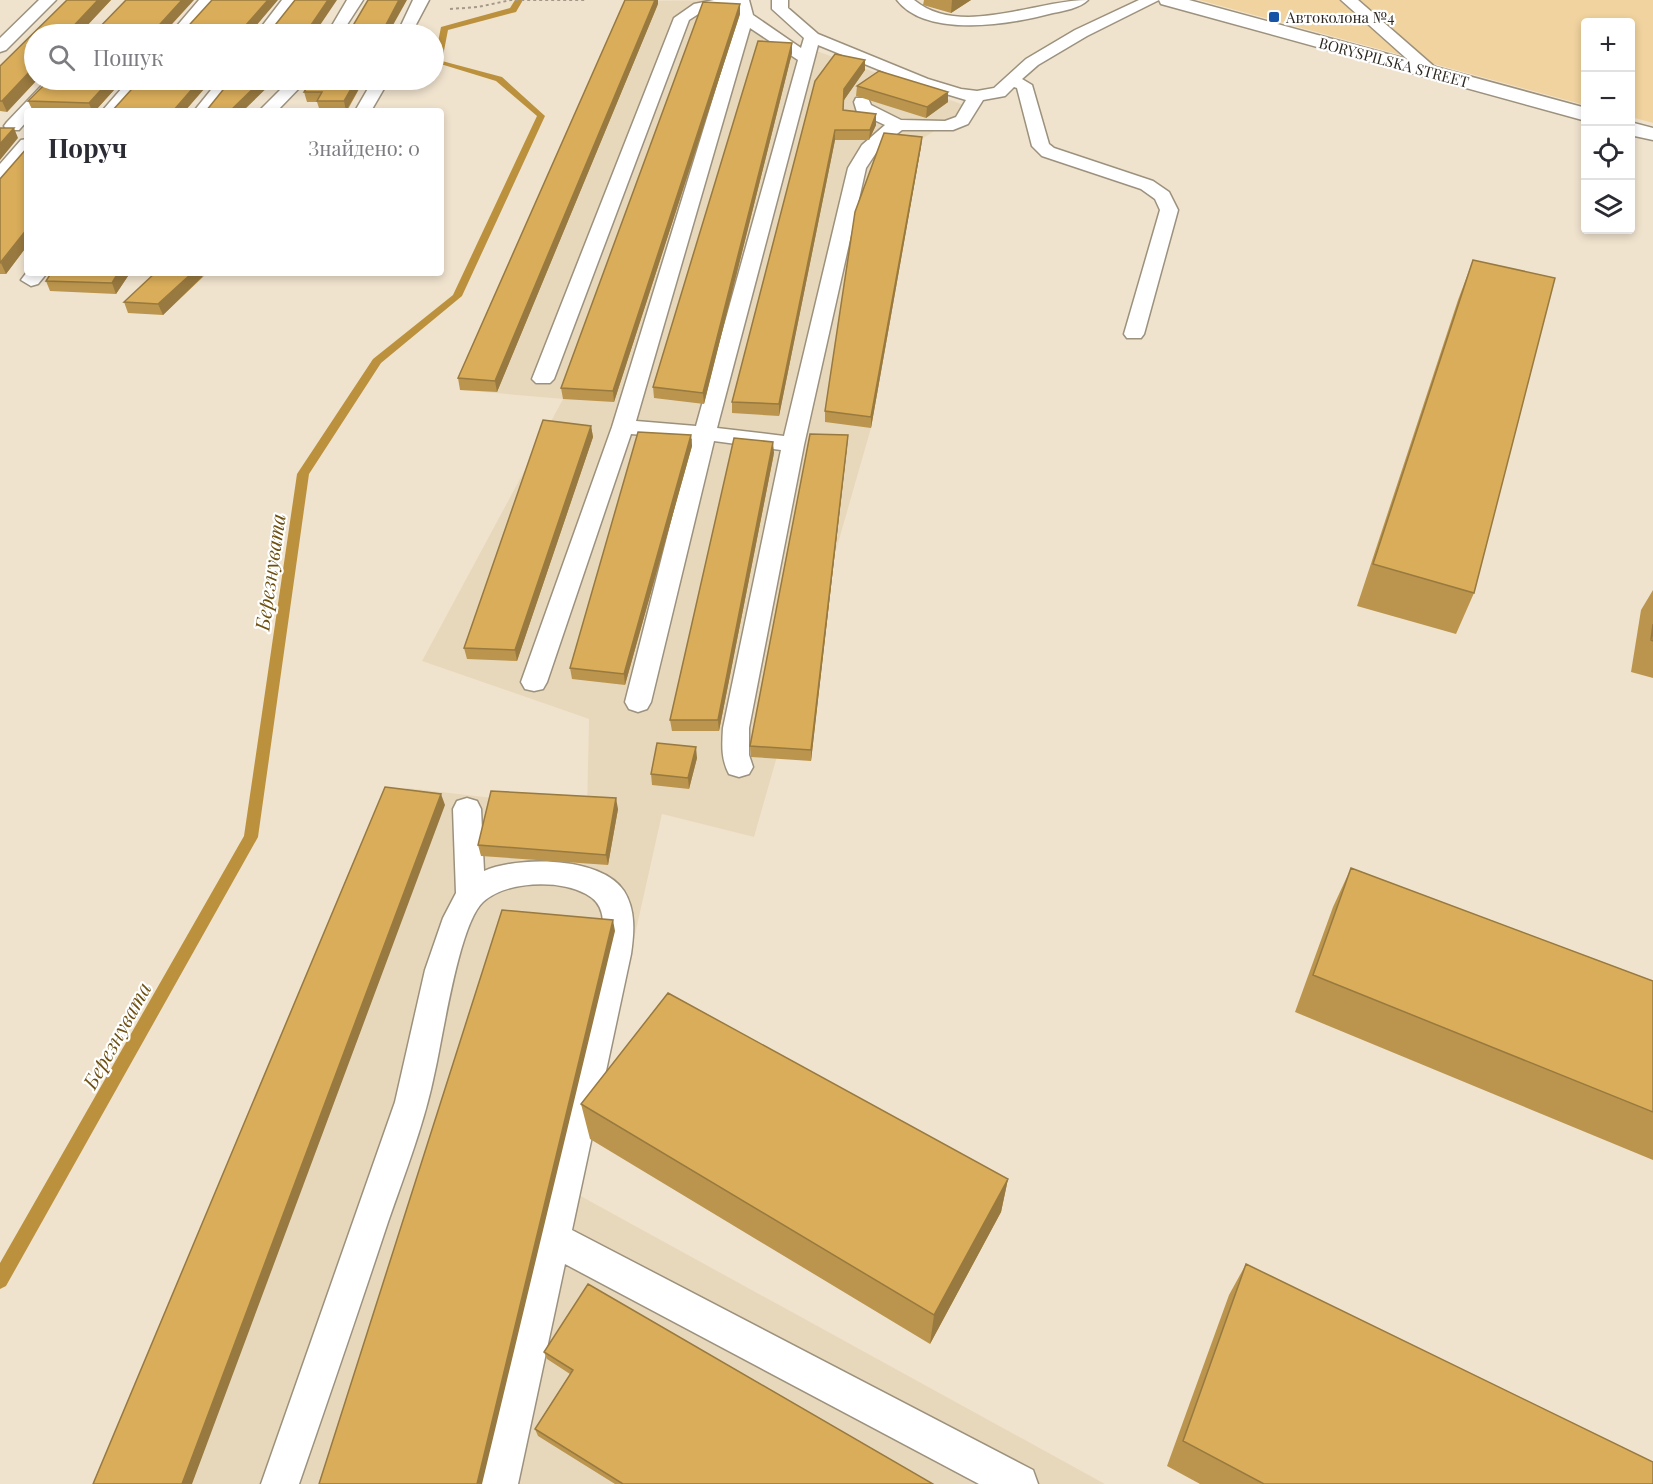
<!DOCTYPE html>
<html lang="uk">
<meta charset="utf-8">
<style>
body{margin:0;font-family:"Playfair Display",serif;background:#f7f7f7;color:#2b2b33}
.controls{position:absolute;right:18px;top:18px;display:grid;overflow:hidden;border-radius:6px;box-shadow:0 3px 9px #0003}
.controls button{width:54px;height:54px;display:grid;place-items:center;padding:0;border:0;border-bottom:2px solid #e1e1e2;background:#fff;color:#2b2b33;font:30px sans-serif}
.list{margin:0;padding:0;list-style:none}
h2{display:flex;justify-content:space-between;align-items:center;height:78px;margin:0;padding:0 24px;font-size:26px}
h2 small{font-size:20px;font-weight:400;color:#7c7c81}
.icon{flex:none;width:33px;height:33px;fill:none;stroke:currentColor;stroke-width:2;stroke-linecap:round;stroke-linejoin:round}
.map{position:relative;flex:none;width:1653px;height:1484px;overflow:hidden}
.search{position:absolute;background:#fff;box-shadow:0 3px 9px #0003;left:24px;top:24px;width:420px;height:66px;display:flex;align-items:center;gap:15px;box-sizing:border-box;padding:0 21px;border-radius:33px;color:#7c7c81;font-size:22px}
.panel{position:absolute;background:#fff;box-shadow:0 3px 9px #0003;left:24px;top:108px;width:420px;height:168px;border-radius:6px}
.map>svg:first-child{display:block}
.built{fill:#e8d8bb}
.green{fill:#f0d39e}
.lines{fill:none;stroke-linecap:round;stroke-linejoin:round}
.stream{fill:#bc913d;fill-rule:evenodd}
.lane-casing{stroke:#9c917d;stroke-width:3}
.secondary-casing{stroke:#9c917d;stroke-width:3}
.path{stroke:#a39989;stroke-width:2;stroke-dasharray:3 3;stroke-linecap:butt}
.lane{fill:#fff;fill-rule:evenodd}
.secondary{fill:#fff;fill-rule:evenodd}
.wall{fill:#bb954d}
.shaded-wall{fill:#98793f}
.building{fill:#d9ad5a;stroke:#98793f;stroke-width:1.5}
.poi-dot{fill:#1754a5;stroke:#fff;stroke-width:2}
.labels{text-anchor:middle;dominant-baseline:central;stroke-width:4.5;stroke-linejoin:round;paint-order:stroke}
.far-poi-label{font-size:15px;fill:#2d2820;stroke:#fff;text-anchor:start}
.far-street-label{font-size:15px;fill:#2d2820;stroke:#fff}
.water-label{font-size:20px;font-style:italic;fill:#6d4f0f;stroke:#fff}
</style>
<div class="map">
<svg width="1653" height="1484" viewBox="0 0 1653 1484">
<rect width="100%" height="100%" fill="#f0e3ce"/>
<path class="built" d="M735 0 787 40 972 108 881 164 871 428 754 837 662 814 577 1194 1105 1484H122L407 788 587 809 589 719 422 661 563 399 460 390 627 1Z"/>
<path class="green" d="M1199 0H1653V123L1631 117 1630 22H1586L1585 105Z"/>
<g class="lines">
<path class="stream" d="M515 0H523L516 12 448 30 442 61 502 77 545 116 462 296 381 363 309 474 258 837 6 1286 0 1289V1263L244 836 297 474 373 359 453 295 537 116 496 81 434 62 441 27 510 8Z"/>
<g class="lane-casing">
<path id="lane" d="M39 0H56L6 50 0 52V38Z
M199 0H215L185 34H170Z
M282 0H298L271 34H256Z
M347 0H363L341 34H327Z
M413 0H429L411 34H397Z
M714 0H749L753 15 801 48 804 38 772 9V0H788V8L818 34 928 79 961 89 977 91 994 88 1026 59 1075 30 1139 0H1159L1087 36 1038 65 1022 79 1032 85 1049 144 1054 148 1153 181 1169 192 1178 210 1144 334 1141 338H1127L1124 334 1160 210 1155 199 1141 189 1042 156 1032 146 1017 88 1014 87 1005 96 983 100 968 124 953 130H902L880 147 866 168 804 445 749 728V755L753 767 749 774 739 777 729 774C721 759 722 745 723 728L781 450 714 441 651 702 647 709 638 712 629 709 625 702 692 439 631 434 547 682 543 689 534 691 525 689 521 682 612 427 738 17 735 6 703 11 689 20 554 379 550 383H536L532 379 674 18 694 4ZM750 28 798 60 696 426 636 421ZM818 45 916 85 966 100 956 117 945 121 901 120 871 105 868 98H856L854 102 857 112 885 125 862 145 848 168 784 436 717 428Z
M897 0H914C960 38 1036 0 1088 0 1080 8 1064 11 1053 13 1012 24 927 39 897 0Z
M1341 0H1358L1437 69 1439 72 1437 75H1425Z
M47 80H64L36 111H27V121L19 130H7L4 126 7 122Z
M129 80H145L119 111H102Z
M219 80H235L211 111H194Z
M290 80H307L277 111H259Z
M373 80H389L371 111H355Z
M27 139V155L6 179 0 180V164L21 140Z
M27 272V273H47L38 284 31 286 21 280Z
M467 798 477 801 481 809 484 871C518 856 601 856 624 891 636 910 634 933 631 954L572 1230 1033 1470 1038 1484H979L565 1264 518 1484H480L602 940C604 921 605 904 586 894 559 879 506 881 483 902 459 924 443 1036 435 1071 425 1122 405 1173 388 1222 359 1310 329 1397 299 1484H261L395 1102 425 970 443 918 456 893 453 809 457 801Z"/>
</g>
<g class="secondary-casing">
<path id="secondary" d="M1159 0H1189L1586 108V121L1161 4Z
M1630 122 1653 128V140L1630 135Z"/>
</g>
<path class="path" d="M450 9 478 7 511 0H587"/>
<use href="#lane" class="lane"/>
<use href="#secondary" class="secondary"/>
</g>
<path class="wall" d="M67 0H111L7 112 0 111V66Z
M924 0H971L951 13 923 5Z
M658 4 497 392 460 390 458 378Z
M740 4V14L614 402 563 399 561 388Z
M792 43V53L704 404 654 398 653 387Z
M865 60V70L844 100 843 110 876 114V125L869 140H835L779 416 732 413V402L815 81Z
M49 80H123L95 111H33L28 101Z
M364 80 347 111H320L317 102H307L304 92Z
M857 86 948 102 926 118 856 96Z
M922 137 921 147 871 428 825 422V411Z
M27 148V246L6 274H0V179Z
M1473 260 1474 593 1456 634 1357 606 1458 300Z
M51 273H130L116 294 50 291 46 281Z
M204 276 163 315 128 313 124 302Z
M591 426 593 437 517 661 467 659 464 648Z
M691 435 692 446 625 685 572 679 570 668Z
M848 435 847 447 811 761 751 757 750 746Z
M774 453 719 731H672L670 720Z
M1653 590V678L1631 672 1641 610Z
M697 758 689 789 652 785 651 774Z
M618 809 608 865 481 856 478 845Z
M1351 868 1653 981V1160L1295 1012 1333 907Z
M581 1104 1008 1179 1001 1212 930 1344 590 1139Z
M1246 1264 1653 1484H1200L1167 1466 1229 1295Z
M544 1352 933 1484H615L538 1436 535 1429 570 1374 547 1359Z"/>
<path class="shaded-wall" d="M98 0H111L79 34H66Z
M182 0H194L163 34H151Z
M268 0H278L249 34H238Z
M328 0H337L314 34H305Z
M399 0H407L388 34H381Z
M655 0H658V4L497 392 495 381Z
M952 0H971L951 13Z
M740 4V14L614 402 613 391Z
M792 43V53L704 404 703 393Z
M865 60V70L844 100 842 121 844 89Z
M34 67V80H37L7 112 2 101Z
M110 80H123L95 111H92L89 103Z
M200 80H212L185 111H173Z
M262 80H275L243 111H230Z
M356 80H364L346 111 344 101Z
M948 92V102L926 118 927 107Z
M876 114V125L869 140 870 130Z
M14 128 18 138 0 160V144Z
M835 130V140L779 416V404Z
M922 137 921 147 871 428V417Z
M27 229V246L6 274 1 263Z
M118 273H130L116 294 112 283Z
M192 273H206L163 315 158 304Z
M591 426 593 437 517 661 515 650Z
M691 435 692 446 625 685 624 674Z
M848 435 847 447 811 761V750Z
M773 442 774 453 719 731 718 720Z
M696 747 697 758 689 789 688 778Z
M441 794 445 805 192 1484H182Z
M616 798 618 809 608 865 606 855Z
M613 920 615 931 482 1484H477Z
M1008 1179 1001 1212 930 1344 934 1315Z"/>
<path class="building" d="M67 0H98L66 34H34V67L2 101H0V66Z
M126 0H182L151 34H93Z
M212 0H268L238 34H181Z
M295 0H328L305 34H268Z
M368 0H399L381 34H348Z
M625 0H655L495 381 458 378Z
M703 2 740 4 613 391 561 388Z
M758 41 792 43 703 393 653 387Z
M835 54 865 60 844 89 843 110 876 114 870 130H835L779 404 732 402 815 81Z
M879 71 948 92 927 107 857 86Z
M49 80H110L89 103 28 101Z
M140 80H200L173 111H112Z
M231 80H262L230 111H206Z
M312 80H356L344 101H317L322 92H304Z
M0 128H14L0 144Z
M884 133 922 137 871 417 825 411 855 212Z
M27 148V229L0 263V179Z
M1473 260 1555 278 1474 593 1373 564Z
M51 273H118L112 283 46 281Z
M155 273H192L158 304 124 302Z
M543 420 591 426 515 650 464 648Z
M638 432 691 435 624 674 570 668Z
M810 434 848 435 811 750 750 746Z
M734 438 773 442 718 720H670Z
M1653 624V641L1651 640Z
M657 743 696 747 688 778 651 774Z
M385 787 441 794 182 1484H93Z
M491 791 616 798 606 855 478 845Z
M1351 868 1653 981V1112L1313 975Z
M502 910 613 920 477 1484H319Z
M668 993 1008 1179 934 1315 581 1104Z
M1246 1264 1653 1462V1484H1264L1183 1441Z
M588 1284 933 1484H623L535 1429 573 1370 544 1352Z"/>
<rect class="poi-dot" x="1268" y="11" width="12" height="12" rx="3"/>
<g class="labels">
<g class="far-poi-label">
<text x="1286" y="17">Автоколона №4</text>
</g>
<g class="far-street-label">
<text transform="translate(1394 62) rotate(15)">BORYSPILSKA STREET</text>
</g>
<g class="water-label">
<text transform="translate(269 572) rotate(-82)">Березнувата</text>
<text transform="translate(116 1035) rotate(-61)">Березнувата</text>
</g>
</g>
</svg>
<div class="controls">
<button>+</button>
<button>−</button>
<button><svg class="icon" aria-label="locate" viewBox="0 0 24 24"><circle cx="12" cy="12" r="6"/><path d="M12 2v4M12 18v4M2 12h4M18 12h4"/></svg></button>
<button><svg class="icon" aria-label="layers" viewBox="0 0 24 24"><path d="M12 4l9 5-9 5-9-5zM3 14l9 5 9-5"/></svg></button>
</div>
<div class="search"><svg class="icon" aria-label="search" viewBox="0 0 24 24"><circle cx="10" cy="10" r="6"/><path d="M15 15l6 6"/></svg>Пошук</div>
<section class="panel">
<h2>Поруч<small>Знайдено: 0</small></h2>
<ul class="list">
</ul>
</section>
</div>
